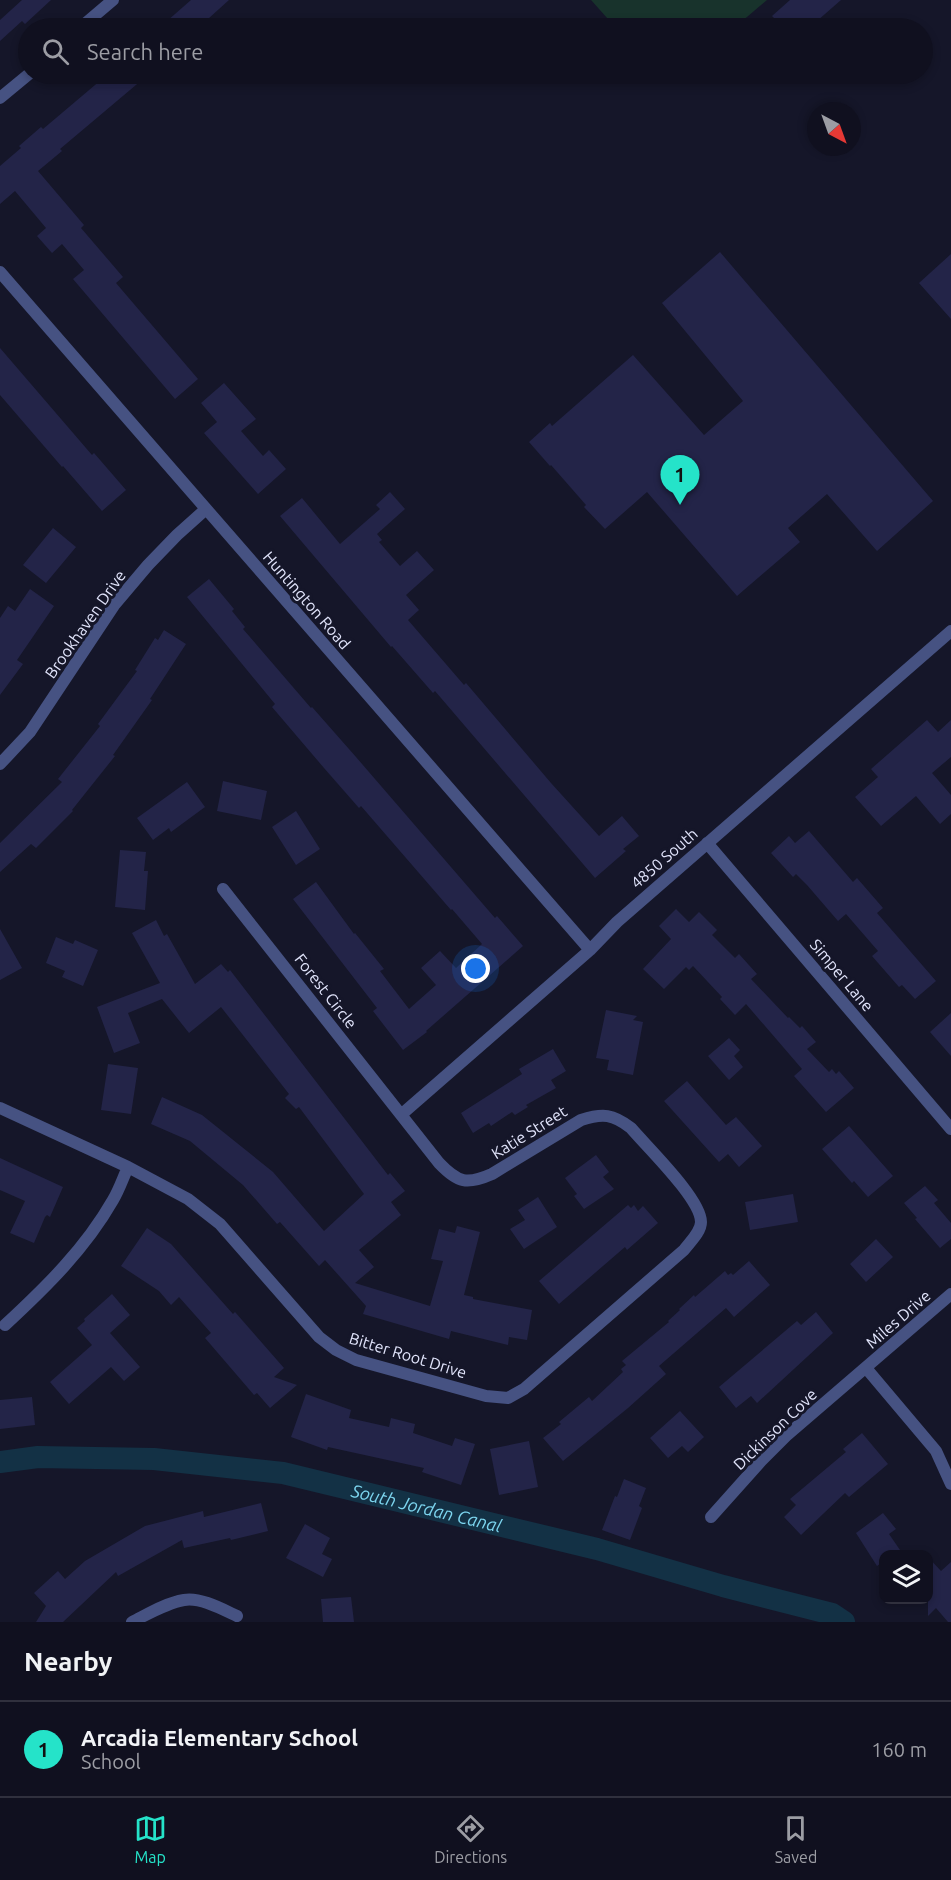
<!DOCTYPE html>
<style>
body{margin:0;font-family:Ubuntu,sans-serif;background:#1e1e2c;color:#f1f3f6}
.controls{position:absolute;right:18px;bottom:18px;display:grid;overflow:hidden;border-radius:12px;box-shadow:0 3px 9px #0003}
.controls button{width:54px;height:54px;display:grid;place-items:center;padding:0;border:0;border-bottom:2px solid #30303d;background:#10101f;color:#f1f3f6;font:30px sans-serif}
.compass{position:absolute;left:807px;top:102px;width:54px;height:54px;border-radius:50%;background:#10101f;box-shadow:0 3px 9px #0003;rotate:139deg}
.you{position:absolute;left:476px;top:969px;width:21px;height:21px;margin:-15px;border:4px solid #fff;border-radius:50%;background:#1a73e8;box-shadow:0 0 0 9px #1a73e833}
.badge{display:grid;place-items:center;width:39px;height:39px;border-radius:50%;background:#25e3c9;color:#111;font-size:20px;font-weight:700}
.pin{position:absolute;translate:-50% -50px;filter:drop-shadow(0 2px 3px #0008)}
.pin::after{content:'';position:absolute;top:32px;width:21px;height:18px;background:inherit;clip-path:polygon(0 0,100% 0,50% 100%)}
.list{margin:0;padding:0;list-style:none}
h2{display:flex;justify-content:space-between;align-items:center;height:78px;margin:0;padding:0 24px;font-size:26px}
h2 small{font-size:20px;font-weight:400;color:#9c9da4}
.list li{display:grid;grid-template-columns:39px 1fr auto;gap:18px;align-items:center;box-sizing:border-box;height:96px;padding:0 24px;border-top:2px solid #30303d}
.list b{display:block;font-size:22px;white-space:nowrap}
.list p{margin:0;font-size:20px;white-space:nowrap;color:#9c9da4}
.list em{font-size:20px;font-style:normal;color:#9c9da4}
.icon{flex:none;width:33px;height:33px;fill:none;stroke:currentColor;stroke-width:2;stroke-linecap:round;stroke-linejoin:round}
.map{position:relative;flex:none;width:951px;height:1622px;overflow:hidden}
.search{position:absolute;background:#10101f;box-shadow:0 3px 9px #0003;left:18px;right:18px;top:18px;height:66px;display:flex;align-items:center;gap:15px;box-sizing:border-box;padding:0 21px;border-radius:33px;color:#9c9da4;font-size:22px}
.sheet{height:174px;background:#10101f}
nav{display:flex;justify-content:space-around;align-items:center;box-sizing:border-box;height:84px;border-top:2px solid #30303d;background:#10101f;font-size:16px;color:#9c9da4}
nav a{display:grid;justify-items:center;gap:3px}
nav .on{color:#25e3c9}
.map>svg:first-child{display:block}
.green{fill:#18332c}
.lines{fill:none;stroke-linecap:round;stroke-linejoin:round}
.canal{stroke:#133145;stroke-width:22}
.building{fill:#232448}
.minor{stroke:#465282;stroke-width:12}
.labels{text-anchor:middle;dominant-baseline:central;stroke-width:6;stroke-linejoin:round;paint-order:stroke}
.street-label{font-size:16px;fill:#e1e4fb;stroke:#151629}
.water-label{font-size:18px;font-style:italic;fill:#7cd4ee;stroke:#151629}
</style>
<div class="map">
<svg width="951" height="1622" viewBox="0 0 951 1622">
<rect width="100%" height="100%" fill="#151629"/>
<path class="green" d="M591 0H767L734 28H616Z"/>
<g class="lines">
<path class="canal" id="s1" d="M0 1462 38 1457 154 1459 283 1473 597 1549 723 1586 832 1614 844 1622"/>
</g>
<path class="building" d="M22 0H51L25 24 22 21 0 41V20Z
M191 0H229L198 28H159Z
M790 0H841L809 28H784L772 16Z
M108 74H149L60 149 62 151 38 171 84 225 81 228 123 277 116 283 198 379 175 399 73 279 84 270 62 244 52 253 37 236 46 228 15 191 0 204V166L21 148 19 146 41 127 43 129Z
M720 252 933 501 877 551 827 494 788 528 800 542 737 596 647 492 605 529 584 507 586 505 551 465 550 466 529 442 550 423 552 426 633 355 704 435 743 401 662 303Z
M951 254V319L919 283Z
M0 348 92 455 94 453 126 490 102 511 63 466 62 467 0 395Z
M224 383 256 419 241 431 263 456 269 450 286 469 258 494 204 433 217 422 201 403Z
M390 492 405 509 377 534 382 540 379 542 400 566 417 551 434 570 406 595 419 610 408 620 464 685 466 683 551 783 599 836 622 816 639 836 623 849 626 851 595 878 435 691 433 693 392 646 391 647 280 516 302 498 340 544 380 509 376 505Z
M53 528 76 547 46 583 23 565Z
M209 579 234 609 232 611 245 627 243 629 311 708 312 707 356 757 495 918 497 916 523 946 426 1031 427 1032 403 1050 373 1011 377 1008 293 899 316 882 354 934 355 933 384 969 380 971 409 1009 436 985 421 968 440 951 456 968 482 944 452 909 451 910 361 806 359 808 324 768 272 707 275 704 187 597Z
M30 589 54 606 17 660 23 664 0 695V618L8 606 15 611Z
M164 630 186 644 150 699 152 700 113 755 115 756 72 810 73 811 36 848 31 844 0 872V843L62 782 58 779 100 726 98 724 137 671 135 670 155 638 158 640Z
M927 720 938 732 951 720V757L932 773 951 795V814L940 824 916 796 881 826 855 797 878 777 871 769Z
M223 781 267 791 261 820 217 811Z
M187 782 205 807 171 832 169 828 153 840 137 818Z
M296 811 320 849 296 865 272 827Z
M809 831 853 882 857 878 883 908 877 913 936 981 915 999 902 985 899 987 872 956 878 951 846 914 838 921 807 885 796 874 793 877 771 853 789 836 795 843Z
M120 850 146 852 144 871H148L145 910 115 907Z
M676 909 689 922 699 912 717 930 712 935 735 958 739 954 757 974 751 979 788 1018 789 1017 800 1028 802 1026 816 1042 807 1049 829 1072 832 1069 836 1074 839 1071 854 1088 826 1112 794 1076 802 1069 746 1004 735 1015 720 999 722 997 693 966 689 970 686 967 664 989 643 969 671 939 659 926Z
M156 920 164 936 167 934 195 984 221 964 228 972 230 970 388 1175 390 1173 405 1191 391 1202 401 1215 359 1250 374 1267 355 1283 430 1306 443 1261 431 1259 439 1229 455 1233 457 1226 480 1232 464 1295 473 1297V1299L532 1310 527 1340 509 1337 508 1345 451 1331 449 1339 363 1314 366 1306 325 1260 319 1266 280 1222 277 1224 243 1185 190 1141 151 1124 162 1097 202 1115 273 1172 324 1231 364 1194 299 1107 296 1109 285 1098 289 1094 221 1007 189 1033 162 999 128 1013 140 1043 114 1053 97 1007 160 983 132 933Z
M0 929 22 968 0 980Z
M56 937 73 944 75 940 98 950 83 986 62 977 65 971 46 963Z
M606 1010 637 1016 633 1020 643 1022 633 1075 607 1070 609 1060 596 1058Z
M951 1013V1056L930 1032Z
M729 1038 740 1050 734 1056 743 1067 729 1080 708 1056Z
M553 1049 566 1071 551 1080 556 1088 526 1105 528 1107 515 1115 512 1112 491 1126 489 1123 473 1133 461 1113 522 1074 519 1069Z
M108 1064 138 1068 131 1114 101 1110Z
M687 1081 726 1125 736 1117 762 1146 739 1167 728 1154 719 1162 664 1101Z
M849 1126 893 1176 868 1197 854 1181 852 1183 822 1149Z
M596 1155 609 1172 603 1177 614 1189 584 1209 574 1196 577 1194 565 1178Z
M0 1158 63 1187 50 1217 47 1215 45 1217 34 1243 10 1233 25 1201 0 1190Z
M925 1186 938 1200 934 1203 951 1223V1239L940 1248 915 1219 917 1218 904 1203Z
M793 1194 798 1222 750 1230 745 1202Z
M538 1197 557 1227 524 1249 510 1229 525 1220 518 1210Z
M628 1205 631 1208 634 1205 638 1211 643 1206 658 1223 627 1250 625 1247 559 1304 539 1281Z
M147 1228 171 1244 233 1314 235 1312 284 1368 274 1377 297 1385 270 1408 257 1393 254 1395 205 1338 211 1333 179 1297 171 1305 159 1291 121 1266Z
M876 1239 893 1257 866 1282 850 1264Z
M749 1261 770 1285 734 1317 726 1308 659 1366 666 1374 628 1408 563 1461 543 1438 561 1424 559 1422 589 1397 592 1401 623 1372 621 1369 626 1365 622 1361 669 1322 668 1321 680 1310 679 1309 694 1295 695 1297 725 1271 728 1275 731 1273 733 1275Z
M112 1294 130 1315 110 1333 140 1367 124 1381 111 1367 69 1404 50 1382 92 1345 77 1328 85 1321 84 1319Z
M816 1312 833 1333 757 1403 751 1396 736 1408 719 1387 797 1321 801 1325Z
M306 1394 351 1410 349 1418 389 1427 391 1418 415 1424 413 1433 452 1446 455 1438 475 1444 461 1485 422 1472 424 1468 328 1447 327 1450 291 1437Z
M32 1397 35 1425 0 1429V1400Z
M680 1411 704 1437 688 1452 682 1446 668 1458 650 1438Z
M862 1433 888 1464 849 1497 845 1493 801 1535 784 1517 796 1505 790 1499 846 1452 843 1449Z
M529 1441 538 1487 499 1495 490 1449Z
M624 1479 646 1488 639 1506 642 1508 630 1540 602 1530 615 1496 617 1497Z
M261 1503 268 1531 231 1540 230 1538 184 1548 182 1540 118 1576 116 1572 63 1622H36L46 1606 34 1593 58 1571 65 1579 85 1561 145 1526 203 1511 204 1517Z
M883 1513 896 1529 889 1534 900 1550 893 1554H884V1561L877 1566 856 1533Z
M305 1524 330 1538 322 1554 332 1559 323 1577 286 1558Z
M928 1557 941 1571 951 1562V1622H948L936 1608 928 1616Z
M351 1597 354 1622H323L321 1599Z"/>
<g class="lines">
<path class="minor" d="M80 28 113 0
M0 98 29 74
M0 272 590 950
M0 764 30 732 115 604 148 565 177 535 206 509
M707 843 951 1129
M0 1108 128 1167 188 1199 220 1224 319 1337 336 1350 356 1360 486 1396 508 1398 524 1389 684 1250C690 1242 701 1232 701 1222 701 1199 648 1148 631 1128 613 1114 603 1113 581 1120L492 1174C467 1185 458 1183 439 1163L223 889
M402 1114 590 950 617 922 951 631
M5 1325C46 1287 85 1249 113 1200 119 1190 123 1178 128 1167
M866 1368 936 1451 951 1484
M711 1517 761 1461 786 1436 951 1294
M132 1622C148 1614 166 1603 184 1600 200 1597 222 1609 237 1616"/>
</g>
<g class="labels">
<g class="street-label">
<text transform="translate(307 600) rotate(49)">Huntington Road</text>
<text transform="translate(85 624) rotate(-55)">Brookhaven Drive</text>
<text transform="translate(664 858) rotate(-41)">4850 South</text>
<text transform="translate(842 975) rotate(50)">Simper Lane</text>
<text transform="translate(326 991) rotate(52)">Forest Circle</text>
<text transform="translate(529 1132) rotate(-32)">Katie Street</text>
<text transform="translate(898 1319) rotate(-41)">Miles Drive</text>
<text transform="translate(408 1355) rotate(17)">Bitter Root Drive</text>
<text transform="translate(775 1429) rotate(-44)">Dickinson Cove</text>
</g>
<g class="water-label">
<text stroke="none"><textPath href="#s1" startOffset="432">South Jordan Canal</textPath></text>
</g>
</g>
</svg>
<div class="controls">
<button><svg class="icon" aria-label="layers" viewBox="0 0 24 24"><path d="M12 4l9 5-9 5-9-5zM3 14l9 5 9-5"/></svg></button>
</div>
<svg class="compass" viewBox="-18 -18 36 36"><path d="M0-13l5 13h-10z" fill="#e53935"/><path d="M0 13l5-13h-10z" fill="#9c9da4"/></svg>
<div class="you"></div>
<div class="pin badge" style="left:680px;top:505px">1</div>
<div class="search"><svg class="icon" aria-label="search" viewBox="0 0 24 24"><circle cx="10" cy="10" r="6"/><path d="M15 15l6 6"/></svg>Search here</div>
</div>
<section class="sheet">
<h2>Nearby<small></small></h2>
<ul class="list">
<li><span class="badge">1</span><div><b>Arcadia Elementary School</b><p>School</p></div><em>160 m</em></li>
</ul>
</section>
<nav>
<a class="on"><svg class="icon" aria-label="map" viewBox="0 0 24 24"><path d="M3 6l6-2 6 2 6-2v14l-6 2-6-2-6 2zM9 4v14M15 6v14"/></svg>Map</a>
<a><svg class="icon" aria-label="directions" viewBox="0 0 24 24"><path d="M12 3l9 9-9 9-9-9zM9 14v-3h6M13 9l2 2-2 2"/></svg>Directions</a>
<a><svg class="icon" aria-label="saved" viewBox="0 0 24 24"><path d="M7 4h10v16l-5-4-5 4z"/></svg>Saved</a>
</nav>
